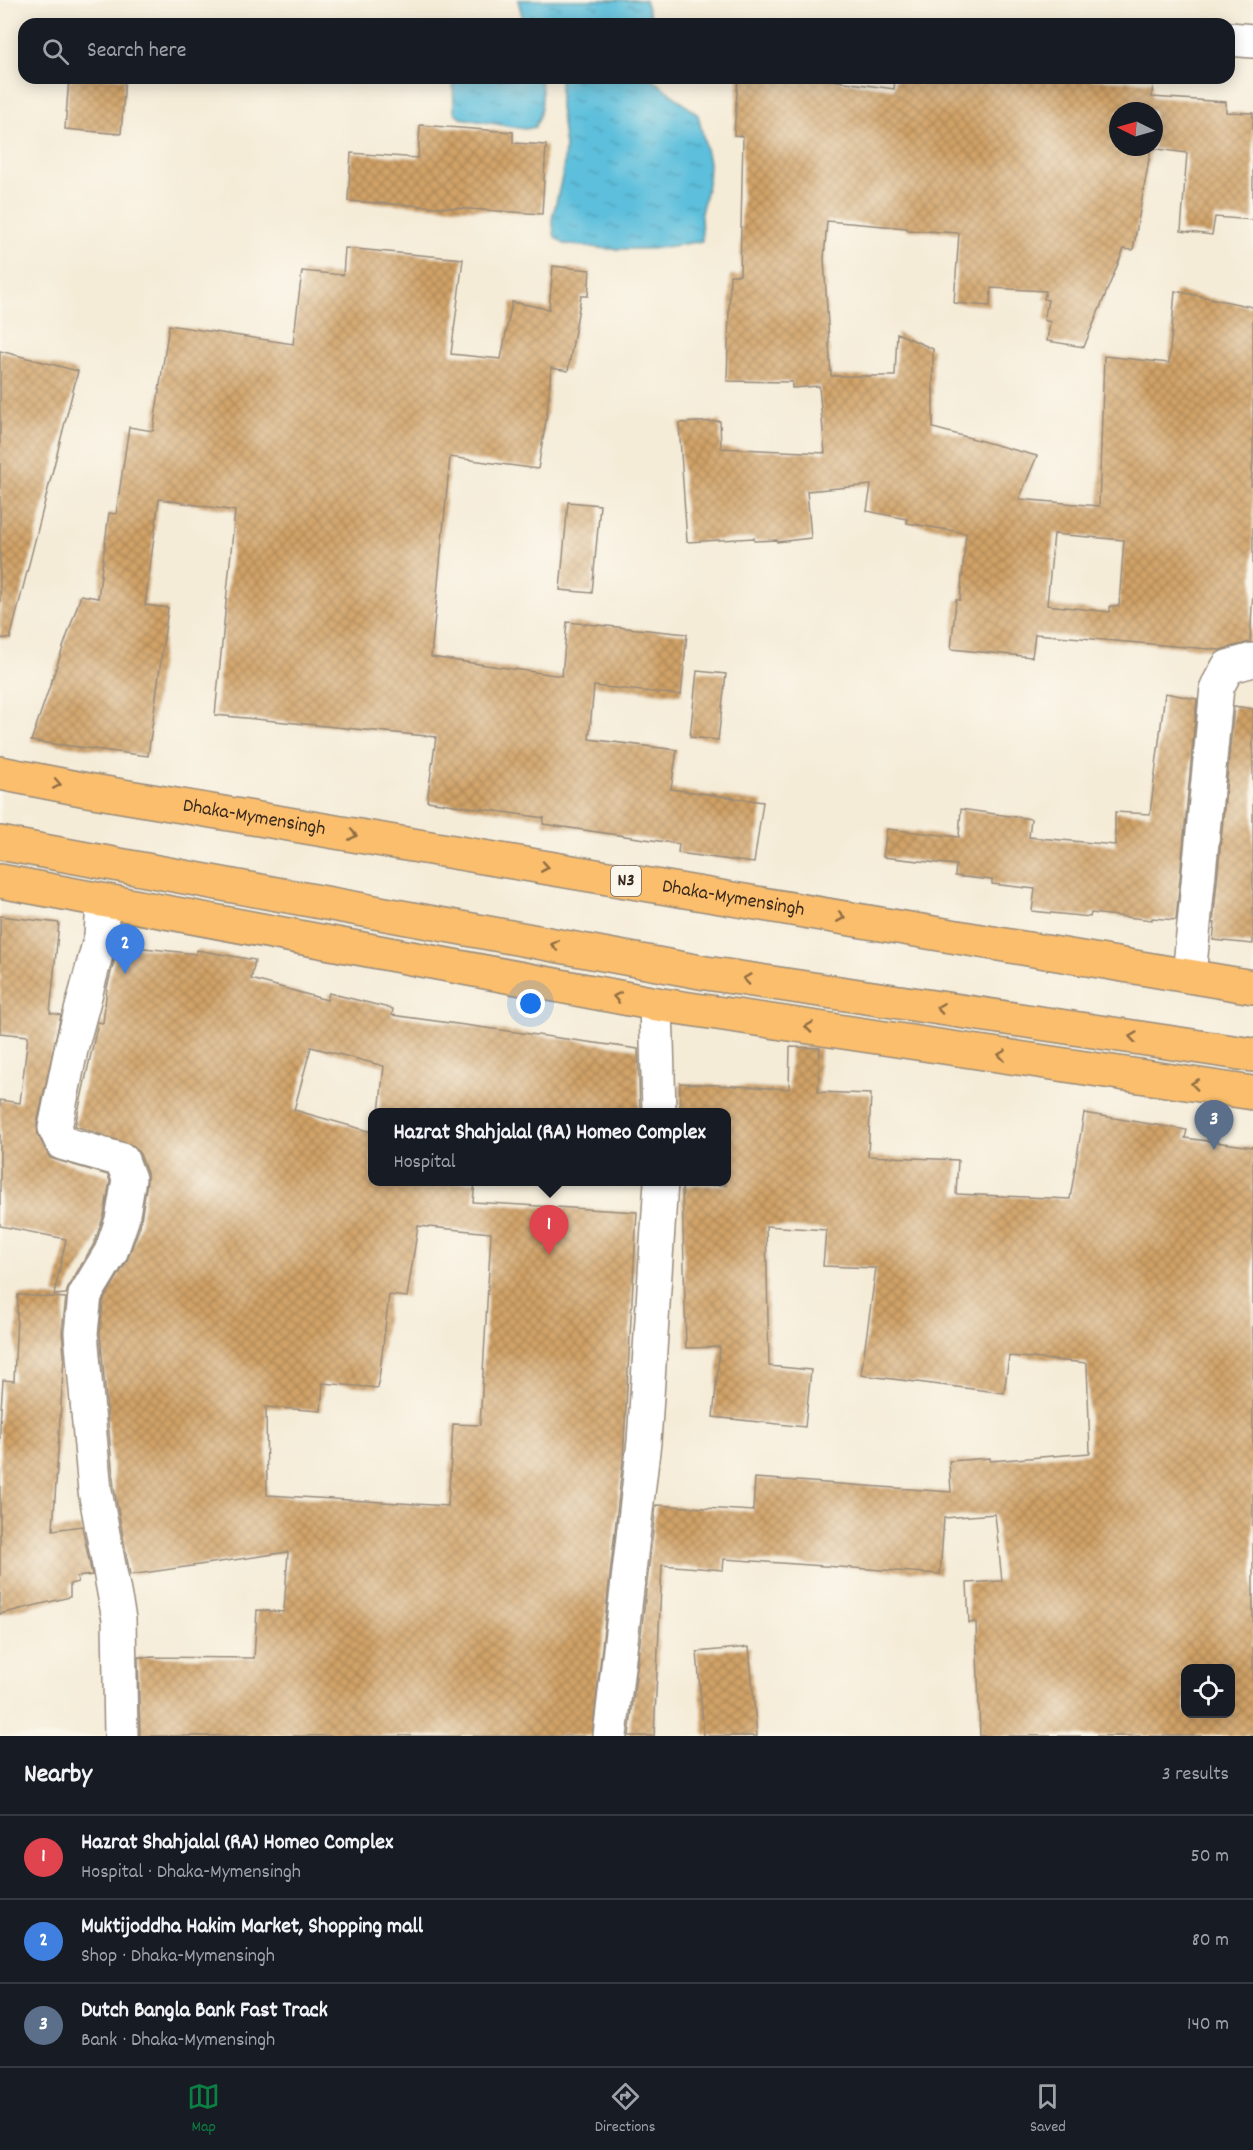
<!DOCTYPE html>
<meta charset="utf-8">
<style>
body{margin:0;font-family:Dekko,sans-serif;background:#20242c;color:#f1f3f6}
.controls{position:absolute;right:18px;bottom:18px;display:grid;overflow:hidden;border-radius:12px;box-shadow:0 3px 15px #0003}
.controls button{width:54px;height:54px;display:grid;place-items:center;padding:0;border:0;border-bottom:2px solid #363941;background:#171b24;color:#f1f3f6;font:30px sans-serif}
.compass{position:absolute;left:1109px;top:102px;width:54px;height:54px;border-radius:50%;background:#171b24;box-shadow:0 3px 15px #0003;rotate:275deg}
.you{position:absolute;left:531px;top:1004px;width:21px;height:21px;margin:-15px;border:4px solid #fff;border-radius:50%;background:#1a73e8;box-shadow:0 0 0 9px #1a73e833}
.badge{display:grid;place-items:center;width:39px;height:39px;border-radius:50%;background:#0b8043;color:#fff;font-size:20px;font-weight:700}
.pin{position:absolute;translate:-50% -50px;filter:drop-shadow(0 2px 3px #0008)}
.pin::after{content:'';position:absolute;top:32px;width:21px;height:18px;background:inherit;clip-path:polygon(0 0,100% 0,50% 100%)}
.popup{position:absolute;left:368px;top:1108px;width:363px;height:78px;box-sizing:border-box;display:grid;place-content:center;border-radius:12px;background:#171b24;filter:drop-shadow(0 2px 4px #0005);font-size:20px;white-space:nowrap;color:#9ea1a6}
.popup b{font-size:22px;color:#f1f3f6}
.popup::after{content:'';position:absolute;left:50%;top:100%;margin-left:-12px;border:12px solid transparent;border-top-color:#171b24}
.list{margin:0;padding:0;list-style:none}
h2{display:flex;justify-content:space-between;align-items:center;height:78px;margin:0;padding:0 24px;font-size:26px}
h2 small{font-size:20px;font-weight:400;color:#9ea1a6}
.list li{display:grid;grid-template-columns:39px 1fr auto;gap:18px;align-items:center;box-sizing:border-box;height:84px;padding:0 24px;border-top:2px solid #363941}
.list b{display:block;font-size:22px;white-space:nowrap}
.list p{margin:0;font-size:20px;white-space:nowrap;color:#9ea1a6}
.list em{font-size:20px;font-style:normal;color:#9ea1a6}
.icon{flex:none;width:33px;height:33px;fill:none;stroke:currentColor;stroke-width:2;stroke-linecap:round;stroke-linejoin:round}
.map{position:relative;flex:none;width:1253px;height:1736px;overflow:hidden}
.search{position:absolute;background:#171b24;box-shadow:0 3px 15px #0003;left:18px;right:18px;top:18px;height:66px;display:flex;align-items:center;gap:15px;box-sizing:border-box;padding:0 21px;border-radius:18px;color:#9ea1a6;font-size:22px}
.sheet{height:330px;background:#171b24}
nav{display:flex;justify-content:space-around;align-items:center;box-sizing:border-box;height:84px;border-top:2px solid #363941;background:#171b24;font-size:16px;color:#9ea1a6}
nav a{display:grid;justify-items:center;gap:3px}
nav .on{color:#0b8043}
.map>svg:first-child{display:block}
.water{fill:url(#water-ripples);stroke:#4c747d;stroke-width:1.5}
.building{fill:url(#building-cross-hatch);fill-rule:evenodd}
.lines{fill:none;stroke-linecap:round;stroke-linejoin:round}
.minor-casing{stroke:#988b7b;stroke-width:36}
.highway-casing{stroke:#988b7b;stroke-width:36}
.minor{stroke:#fff;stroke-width:33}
.highway{stroke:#fabe6d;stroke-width:33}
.oneway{stroke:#916d42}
.labels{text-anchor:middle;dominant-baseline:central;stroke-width:5;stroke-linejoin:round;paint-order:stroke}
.shield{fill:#fbf7ec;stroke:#75685c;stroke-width:1.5}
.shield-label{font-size:18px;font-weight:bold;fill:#3b2a1e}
.street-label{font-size:20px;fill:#3b2a1e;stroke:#fbf7ec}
</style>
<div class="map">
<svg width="1253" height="1736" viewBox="0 0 1253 1736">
<defs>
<pattern id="water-ripples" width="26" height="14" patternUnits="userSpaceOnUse" patternTransform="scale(1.5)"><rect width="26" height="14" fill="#5dbfdc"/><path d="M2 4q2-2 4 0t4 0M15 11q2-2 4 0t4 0" fill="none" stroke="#4e9bb2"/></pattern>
<pattern id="building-cross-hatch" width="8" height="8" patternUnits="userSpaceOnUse" patternTransform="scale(1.5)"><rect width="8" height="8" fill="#d1a368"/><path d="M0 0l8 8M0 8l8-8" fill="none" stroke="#ab8555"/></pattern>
</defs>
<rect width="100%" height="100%" fill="#fbf7ec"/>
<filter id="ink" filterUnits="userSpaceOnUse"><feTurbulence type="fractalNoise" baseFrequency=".0167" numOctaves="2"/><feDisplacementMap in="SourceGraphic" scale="12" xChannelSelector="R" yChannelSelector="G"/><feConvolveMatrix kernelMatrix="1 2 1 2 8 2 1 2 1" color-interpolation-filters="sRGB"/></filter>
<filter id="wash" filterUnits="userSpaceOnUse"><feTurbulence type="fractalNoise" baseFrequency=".008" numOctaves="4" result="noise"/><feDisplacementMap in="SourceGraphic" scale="24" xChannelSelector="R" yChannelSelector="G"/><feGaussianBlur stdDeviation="1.35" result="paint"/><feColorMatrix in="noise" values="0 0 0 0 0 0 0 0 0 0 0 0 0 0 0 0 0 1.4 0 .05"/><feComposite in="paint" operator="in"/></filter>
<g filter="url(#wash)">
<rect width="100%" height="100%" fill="#f5ecd8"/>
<path class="water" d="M518 0H645L650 15 647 24H524Z
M453 78H540C544 93 542 114 535 127L525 129 461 118 454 112Z
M560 78H651L698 115 709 162 708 184 701 213 702 241 652 249H609L564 244 555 237 552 219 563 173 565 147 560 106Z"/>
<g id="blocks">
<path class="building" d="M69 78H125L121 134 65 129Z
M738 78H837V81L894 89 895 80 1056 78 1153 82 1152 97 1226 102V112L1253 113V220L1215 217 1212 235 1181 231 1187 153 1151 148 1133 250 1124 249 1084 347 1047 341 1050 322 1044 320 1048 300 1044 299 1046 291 991 288 990 306 954 303 959 233 907 230V228L827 221 824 259 831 376H895L897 333 933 349V428L1037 456 1019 499 1099 506 1104 356 1169 363 1175 291 1253 307V458L1251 486H1253V590L1250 642 1220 650 1035 634 1032 657 951 649 956 600H960L966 533 907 523V519L867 511 871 485 807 491 811 538 777 542V540L754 541V538L687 542 679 423 720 421 721 448 825 453 819 386 792 388V382L727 381 730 275H740L743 136 734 135ZM1118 111H1154V147H1118ZM1054 534 1124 540 1119 606H1110V612L1047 605Z
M420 125 513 132V143L546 145 542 214 348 201 351 153 418 158Z
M345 248 463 259 451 354 501 359 512 302 549 309 553 266 590 270 588 296H581L568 371 551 368 547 414 538 469 450 457 431 657 562 676 567 622 687 634 681 695 594 686 589 739 677 750 671 789 763 802 754 863 678 853 679 844 543 824 544 818 427 801 436 737 215 715 235 511 159 499 145 605 168 608 148 756 31 741 81 595 98 598 109 513 116 514 129 427 153 431 169 325 293 344 302 271 343 275Z
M0 351 78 371 10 639 0 638Z
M568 502 600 505 592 593 560 590Z
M697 671 726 674 718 740 690 737Z
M1165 693 1197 699 1176 920 1152 918V920L1091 913 1090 917 1032 911 1035 889 992 884V880L955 876 956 865 883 857 887 829 959 837 961 809 1031 819 1029 837 1115 845V812L1150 814Z
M1234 706 1253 709V944L1213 940 1215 923H1213Z
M0 916 59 923 50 1013 61 1015 37 1124 38 1135 50 1158 108 1175 110 1181 104 1215 94 1244 69 1285 66 1294 54 1295 66 1239 0 1226V1100L20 1103 28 1036 0 1033Z
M118 945 196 954 197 950 255 960 251 979 327 1000 329 993 393 1009 392 1015 638 1049 640 1113H379L384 1066 311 1047 294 1110 372 1132V1182H475L473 1202 637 1212 623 1459 592 1736H140L138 1657 254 1658 257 1610 284 1612 288 1552 130 1575 114 1488 100 1333 103 1301 127 1261 140 1226 147 1182V1173L140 1154 134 1146 75 1126 98 1022 103 1023 107 988ZM418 1226 491 1233 480 1425 453 1424 448 1506 267 1495 266 1407 321 1411 323 1383 378 1388 389 1295 407 1297Z
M790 1047 820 1048 818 1092 871 1094 868 1156 958 1160 956 1194 1070 1199 1084 1113 1187 1130 1185 1138 1253 1147V1736H980L976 1622 969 1623 967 1583 1002 1581 995 1514 944 1518 940 1574 724 1559 723 1570 662 1565 654 1736H629L656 1505 753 1511 755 1478 951 1492 949 1461 990 1458V1461L1090 1453 1087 1363 1009 1356 1004 1393 861 1375 876 1268 823 1266 826 1230 766 1226 769 1366 811 1370 805 1427 713 1417 720 1347 686 1348 682 1186 726 1185V1113H680V1083L789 1089ZM1185 1668H1230V1713H1185Z
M18 1295 66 1298 62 1331 64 1356 53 1530 82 1526 92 1575 77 1577 78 1582 70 1584V1597L0 1614V1424L3 1380 14 1381Z
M749 1647 757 1736H704L697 1652Z"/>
</g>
</g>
<g filter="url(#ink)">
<use href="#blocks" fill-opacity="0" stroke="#988b7b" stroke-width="1.5"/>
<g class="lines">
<g class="minor-casing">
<path id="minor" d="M1229 39 1253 41
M103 901 101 936 72 1045 55 1128 62 1143 122 1160 129 1179 122 1220 111 1252 85 1295 81 1333 95 1491 119 1619 121 1736
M1189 976 1217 687 1228 667 1253 660
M656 1004 659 1112
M610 1736 644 1442 661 1182"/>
</g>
<g class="highway-casing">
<g id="highway">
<path id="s1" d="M0 773 87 790 1253 987"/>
<path d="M0 843 706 973 1253 1055"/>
<path d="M0 881 656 1004 1253 1093"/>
</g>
</g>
<use href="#minor" class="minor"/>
<use href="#highway" class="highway"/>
</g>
<defs><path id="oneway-chevron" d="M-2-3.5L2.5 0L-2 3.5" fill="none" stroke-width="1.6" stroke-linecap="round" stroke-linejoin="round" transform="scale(1.5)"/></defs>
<g class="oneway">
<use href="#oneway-chevron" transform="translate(57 784) rotate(11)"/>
<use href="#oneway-chevron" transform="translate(353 835) rotate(10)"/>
<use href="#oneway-chevron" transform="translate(545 867) rotate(10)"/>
<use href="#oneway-chevron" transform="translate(841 917) rotate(10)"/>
<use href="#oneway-chevron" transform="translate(555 945) rotate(-170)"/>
<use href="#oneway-chevron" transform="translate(747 979) rotate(-172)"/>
<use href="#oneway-chevron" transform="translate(617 997) rotate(-169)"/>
<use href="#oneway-chevron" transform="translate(940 1008) rotate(-172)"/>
<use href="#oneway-chevron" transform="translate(809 1027) rotate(-172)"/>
<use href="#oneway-chevron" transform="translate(1133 1037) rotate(-172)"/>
<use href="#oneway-chevron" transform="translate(1002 1055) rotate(-172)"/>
<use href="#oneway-chevron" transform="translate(1195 1084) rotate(-172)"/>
</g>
</g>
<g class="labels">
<rect class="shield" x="611" y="866" width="30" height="30" rx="4.5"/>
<g class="shield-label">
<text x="626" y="881">N3</text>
</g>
<g class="street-label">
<text stroke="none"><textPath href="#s1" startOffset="258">Dhaka-Mymensingh</textPath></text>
<text stroke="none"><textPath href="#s1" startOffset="744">Dhaka-Mymensingh</textPath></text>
</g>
</g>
</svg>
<div class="controls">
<button><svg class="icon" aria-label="locate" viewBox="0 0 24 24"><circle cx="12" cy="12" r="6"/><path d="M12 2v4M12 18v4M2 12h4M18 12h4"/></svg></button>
</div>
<svg class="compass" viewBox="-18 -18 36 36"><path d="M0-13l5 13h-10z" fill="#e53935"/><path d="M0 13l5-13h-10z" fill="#9ea1a6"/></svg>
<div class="you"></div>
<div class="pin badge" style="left:549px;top:1255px;background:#e0444e">1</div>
<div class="popup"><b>Hazrat Shahjalal (RA) Homeo Complex</b>Hospital</div>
<div class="pin badge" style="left:125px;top:974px;background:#3f7fe0">2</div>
<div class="pin badge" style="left:1214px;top:1150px;background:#5c6f8a">3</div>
<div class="search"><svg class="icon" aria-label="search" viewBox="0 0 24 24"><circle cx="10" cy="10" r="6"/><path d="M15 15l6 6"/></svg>Search here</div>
</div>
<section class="sheet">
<h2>Nearby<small>3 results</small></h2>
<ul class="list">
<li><span class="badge" style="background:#e0444e">1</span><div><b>Hazrat Shahjalal (RA) Homeo Complex</b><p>Hospital · Dhaka-Mymensingh</p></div><em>50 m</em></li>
<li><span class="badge" style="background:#3f7fe0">2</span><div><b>Muktijoddha Hakim Market, Shopping mall</b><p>Shop · Dhaka-Mymensingh</p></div><em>80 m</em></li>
<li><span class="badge" style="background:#5c6f8a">3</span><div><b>Dutch Bangla Bank Fast Track</b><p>Bank · Dhaka-Mymensingh</p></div><em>140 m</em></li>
</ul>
</section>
<nav>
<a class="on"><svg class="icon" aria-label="map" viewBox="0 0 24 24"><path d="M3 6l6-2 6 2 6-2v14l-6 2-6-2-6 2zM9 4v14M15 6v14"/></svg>Map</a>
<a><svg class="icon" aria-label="directions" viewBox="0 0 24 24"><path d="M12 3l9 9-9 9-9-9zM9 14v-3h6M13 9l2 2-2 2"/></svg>Directions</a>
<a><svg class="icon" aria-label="saved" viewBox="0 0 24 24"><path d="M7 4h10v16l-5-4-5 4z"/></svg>Saved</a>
</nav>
